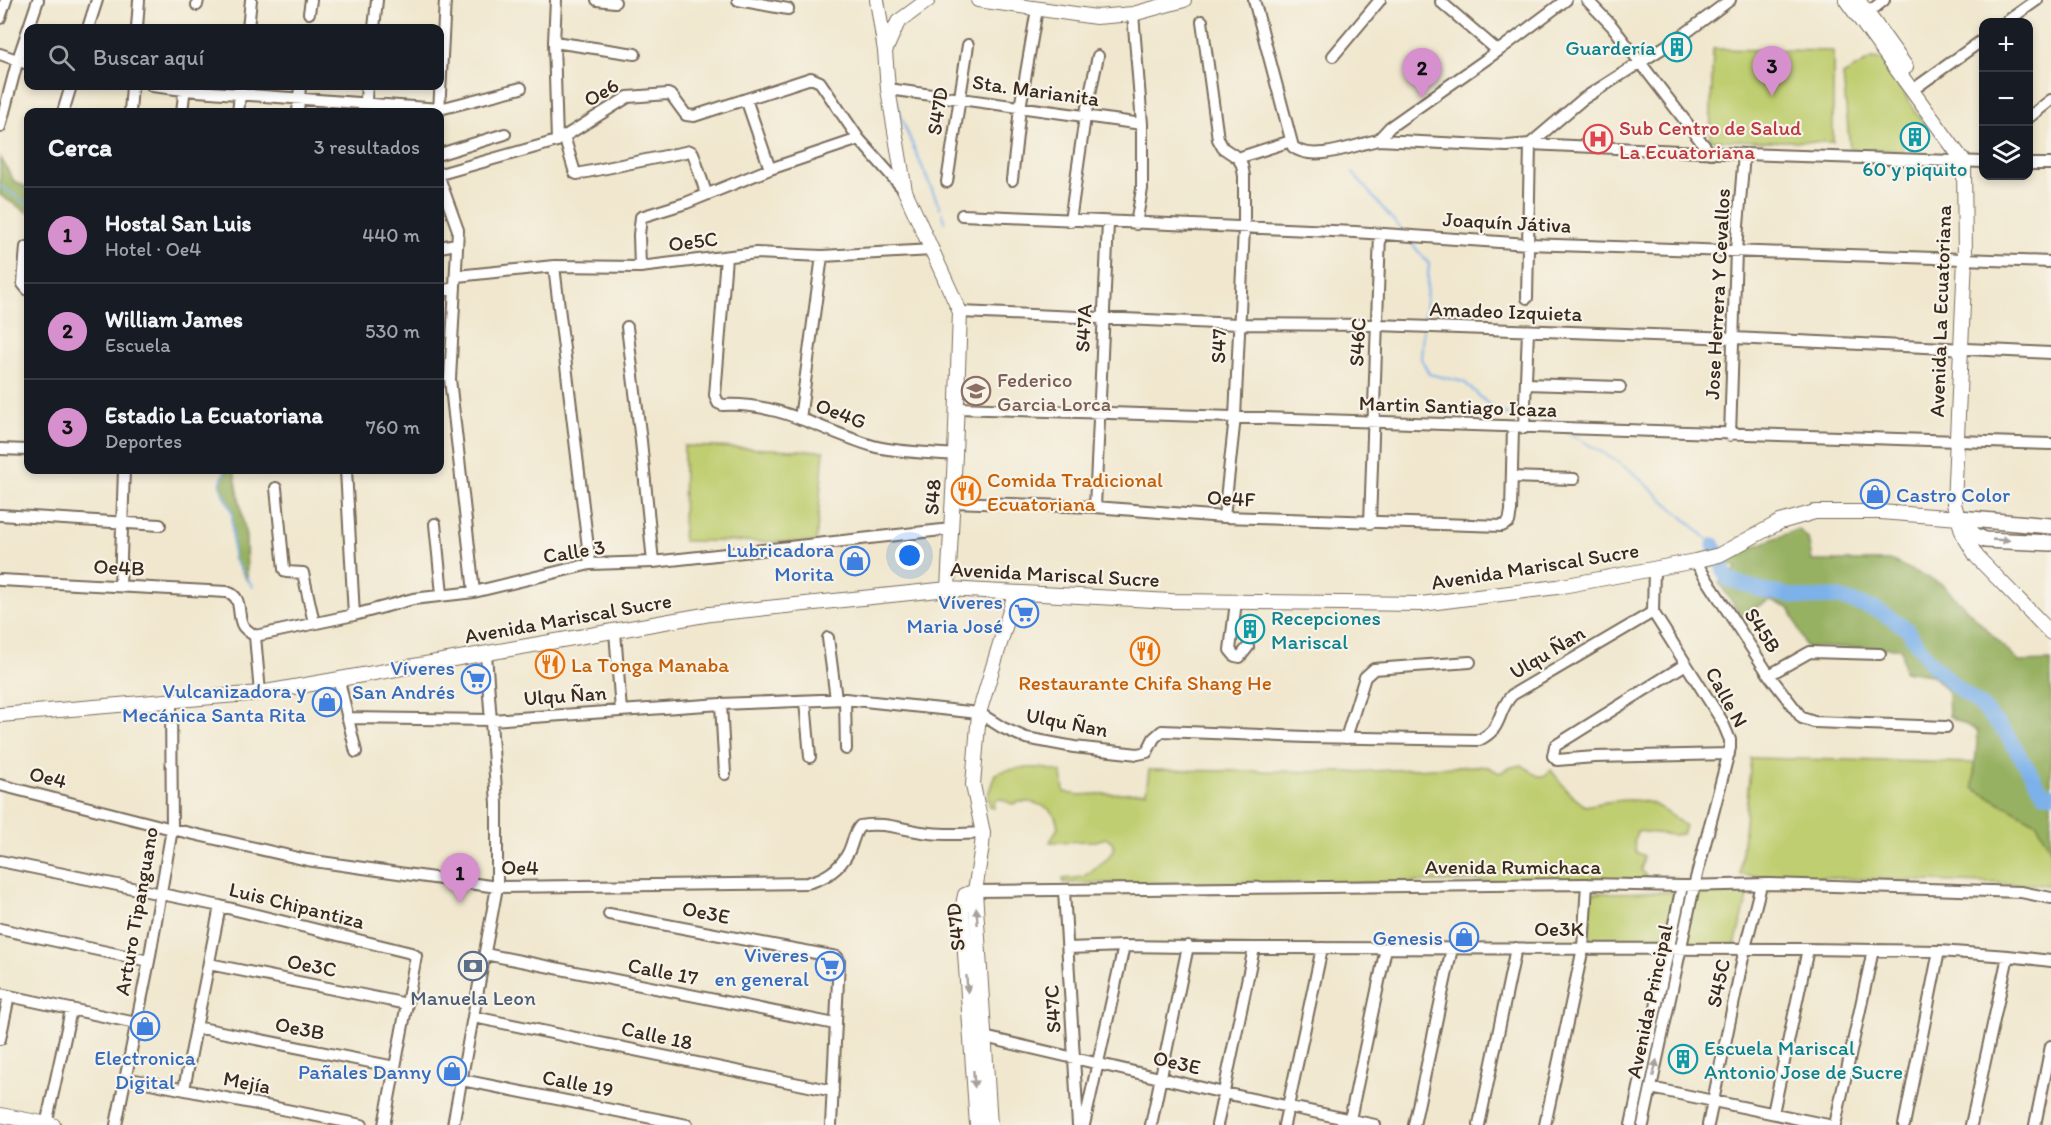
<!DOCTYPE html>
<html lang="es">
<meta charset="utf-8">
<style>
body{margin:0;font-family:Itim,sans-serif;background:#20242c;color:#f1f3f6}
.controls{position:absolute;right:18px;top:18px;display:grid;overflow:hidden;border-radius:12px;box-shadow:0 3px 9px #0003}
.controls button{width:54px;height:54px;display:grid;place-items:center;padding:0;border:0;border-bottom:2px solid #363941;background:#171b24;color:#f1f3f6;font:30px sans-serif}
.you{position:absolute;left:910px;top:556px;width:21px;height:21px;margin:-15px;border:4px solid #fff;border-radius:50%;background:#1a73e8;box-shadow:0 0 0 9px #1a73e833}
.badge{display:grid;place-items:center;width:39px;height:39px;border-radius:50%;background:#d690ce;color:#111;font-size:20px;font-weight:700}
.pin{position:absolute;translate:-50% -50px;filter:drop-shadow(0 2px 3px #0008)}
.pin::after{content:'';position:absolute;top:32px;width:21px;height:18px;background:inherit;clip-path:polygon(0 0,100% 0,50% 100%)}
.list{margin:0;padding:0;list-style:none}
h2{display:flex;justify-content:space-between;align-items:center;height:78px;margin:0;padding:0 24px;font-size:26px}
h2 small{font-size:20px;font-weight:400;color:#9ea1a6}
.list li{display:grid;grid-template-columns:39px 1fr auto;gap:18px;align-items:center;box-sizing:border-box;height:96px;padding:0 24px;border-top:2px solid #363941}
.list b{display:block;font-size:22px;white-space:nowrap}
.list p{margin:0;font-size:20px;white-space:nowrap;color:#9ea1a6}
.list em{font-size:20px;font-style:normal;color:#9ea1a6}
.icon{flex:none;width:33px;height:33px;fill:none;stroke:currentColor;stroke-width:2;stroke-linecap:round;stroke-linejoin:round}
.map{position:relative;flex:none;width:2051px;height:1125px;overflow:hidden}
.search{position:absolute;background:#171b24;box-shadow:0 3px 9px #0003;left:24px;top:24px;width:420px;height:66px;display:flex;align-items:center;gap:15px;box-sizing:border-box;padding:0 21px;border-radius:12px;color:#9ea1a6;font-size:22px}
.panel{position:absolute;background:#171b24;box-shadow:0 3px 9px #0003;left:24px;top:108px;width:420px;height:366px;border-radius:12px}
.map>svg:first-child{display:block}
.green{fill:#bfce70;stroke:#7d7c47;stroke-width:1.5}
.forest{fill:#97b162;stroke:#696e40;stroke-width:1.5}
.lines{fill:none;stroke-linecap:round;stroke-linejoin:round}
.stream{stroke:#7cb1ea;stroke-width:2}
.river{stroke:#7cb1ea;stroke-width:15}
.street-casing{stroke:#7a6c5c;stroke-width:14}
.secondary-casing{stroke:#7a6c5c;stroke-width:16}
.primary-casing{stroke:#7a6c5c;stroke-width:18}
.street{stroke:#fff;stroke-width:10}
.secondary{stroke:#fff;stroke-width:14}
.primary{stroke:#fff;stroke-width:15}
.oneway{fill:#a79f9a}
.labels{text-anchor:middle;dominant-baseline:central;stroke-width:4.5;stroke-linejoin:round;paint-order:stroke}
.culture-label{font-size:21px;fill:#0d838f;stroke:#f7f3e8;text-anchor:start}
.street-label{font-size:21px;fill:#3b2a1e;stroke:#f7f3e8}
.health-label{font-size:21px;fill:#be3a42;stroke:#f7f3e8;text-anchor:start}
.education-label{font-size:21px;fill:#785e54;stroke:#f7f3e8;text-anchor:start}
.food-label{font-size:21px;fill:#c56008;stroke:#f7f3e8;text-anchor:start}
.shop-label{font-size:21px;fill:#366cbe;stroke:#f7f3e8;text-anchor:end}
.service-label{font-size:21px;fill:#4e5e75;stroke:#f7f3e8}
</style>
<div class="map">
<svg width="2051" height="1125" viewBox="0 0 2051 1125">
<rect width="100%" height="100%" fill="#f7f3e8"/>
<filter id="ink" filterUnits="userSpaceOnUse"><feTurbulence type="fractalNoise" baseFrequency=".0167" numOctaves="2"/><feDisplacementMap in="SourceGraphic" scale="12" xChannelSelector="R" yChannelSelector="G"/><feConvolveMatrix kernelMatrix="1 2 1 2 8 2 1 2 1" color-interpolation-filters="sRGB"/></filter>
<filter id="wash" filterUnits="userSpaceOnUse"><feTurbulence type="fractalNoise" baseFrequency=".008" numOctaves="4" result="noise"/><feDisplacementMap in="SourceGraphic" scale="24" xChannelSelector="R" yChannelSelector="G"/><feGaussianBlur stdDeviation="1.35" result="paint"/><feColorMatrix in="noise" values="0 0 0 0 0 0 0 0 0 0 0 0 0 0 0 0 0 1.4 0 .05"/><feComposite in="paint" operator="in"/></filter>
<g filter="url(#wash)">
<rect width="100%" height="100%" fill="#f0e7ce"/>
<path class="green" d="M1713 49 1833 51V142L1710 140Z
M1871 59 1881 60 1927 128 1899 133 1904 151 1850 149 1843 75Z
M684 446 824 451 816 542 683 541Z
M1751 758 1975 763 1973 788 2037 823 2051 851V885L1740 875Z
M1522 765 1538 776H1544L1551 770 1570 794 1585 806C1605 802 1628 797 1648 802 1661 806 1674 818 1685 826L1682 834 1673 835 1637 831 1634 841 1636 852 1644 856 1641 870 1649 879 1358 883H1064L1063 879 1083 877 1107 859 1114 849 1112 841 1106 838 1096 841 1050 842 1058 827C1057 822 1056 817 1053 813 1044 803 1023 799 1012 804L1001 799 995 800 994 808 990 807 988 795 995 774C1012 766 1045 766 1062 773L1064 792 1077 795 1146 792 1149 770 1352 772 1475 766 1489 767 1499 773 1512 767Z
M1751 885 1734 948H1680L1694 886Z
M1674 892 1664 941H1589L1591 893Z"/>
<path class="forest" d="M0 157 14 181 28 188V213L0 195Z
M225 470H234L246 537 247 580 233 558 232 512 220 485Z
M1798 529 1808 538 1812 561H1892L1942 584 2019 662 2051 661V851L2037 823 1973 788 1978 731 1949 716 1948 692 1932 675 1904 671 1901 648 1806 647 1790 609 1770 600 1741 615 1719 583 1737 568 1726 562 1753 547Z"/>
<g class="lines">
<path class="stream" d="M896 99 904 125 940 208
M1353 173 1403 232
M0 186 28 204
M942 213 945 222
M1408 239 1429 264 1424 324
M1423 330 1421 358 1429 374 1464 382 1497 412 1520 417
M1567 432 1605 454 1631 471 1714 545
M225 470 220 485 232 512 233 558 253 587"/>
<path class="river" d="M1714 545 1715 548
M1721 562 1727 579 1763 591 1805 598 1836 597 1878 610 1907 629 1930 662 1954 685 1980 705 2005 732 2044 794H2051"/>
</g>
</g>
<g filter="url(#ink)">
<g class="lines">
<g class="street-casing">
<path id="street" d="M556 0 554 42 557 141
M597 0 615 2
M738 0 788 9
M1254 0 1293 147C1314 163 1354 145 1378 140
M1566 0 1498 51 1390 127 1378 140 1507 146 1530 144 1744 154 1984 162
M1587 0 1612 26 1710 153
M1441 2 1498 51
M197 5 198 0
M309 13 311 0
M1868 13 1884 0
M1133 14 1142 124V189L1136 224
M0 18 6 0
M1202 21 1218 139 1223 148 1238 158 1242 165 1244 176V228L1235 417 1224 517
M2006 22 2037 0
M88 28 97 0
M137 28 139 0
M248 28 251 0
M374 28 377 0
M554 42 635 54
M0 54 28 64
M1333 56 1380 0
M152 86 184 90 440 109 521 88
M888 89 1142 124
M1911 91 1984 39
M746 99 770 169
M63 112 71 86
M130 112 132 86
M182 112 185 86
M238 112 241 86
M298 112 300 86
M365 112 367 86
M439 112 445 0
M2028 118 2051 100
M0 127 18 59 38 0
M564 136 575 173 577 174 690 151 693 153 706 193
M440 154 505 134
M1238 158 1291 141
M2028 164H2051
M440 174 557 141 628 97 668 94 672 96 686 115 694 116 811 78 820 82 859 139 905 191
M440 180 458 230 450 379 474 592
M1012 180 1020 108 1037 9
M947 182 968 45
M962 215 1355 232 1528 244 2051 262
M1070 221 1085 117 1098 56
M26 247 23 284 28 290
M440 247 456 244
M726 257 715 395 718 403 723 405C779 402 821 430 873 446 893 452 933 453 955 455
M554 266 590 564
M640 267 639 235 641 217 686 203 770 169 859 139
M457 276 554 266 640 267 756 253 822 256 933 250
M440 291 455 288
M1527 298 1530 144 1583 99 1683 35 1730 0
M960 312 1239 324 1378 325 1733 338 2051 353
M627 327 641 441 653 562
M1526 384 1620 387
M958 408 2051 444
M800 419 822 256
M1524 428 1528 331
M1730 435 1736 250 1744 154
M0 449 28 450
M346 470 354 615
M1513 477 1574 479
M276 488 284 569 286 572 303 573 314 623
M952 502 1095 507 1224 517 1502 526 1509 522 1511 511 1513 427
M1095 507 1108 223
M0 515 160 525
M1370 523 1380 234
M435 524 442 594
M1695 561 1769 675 1802 718 1814 722 1946 727
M0 580 227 592C244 597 236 614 243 626 246 630 251 633 255 636L354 615 413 599 474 592 590 564 653 562 951 529
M120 586 124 470
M1236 602 1230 650 1235 656 1240 657 1248 647
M615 631 621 711
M255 636 260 693
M828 638 836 699
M1686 664 1555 746 1553 756 1557 760 1595 757 1729 754
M1769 675 1810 652 1880 654
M339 681 356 752
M845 699 846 749
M805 701 810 757
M721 704 725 774
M347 718 491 720 721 704 845 699 979 713 1003 728 1026 738 1074 747 1138 754 1147 752 1154 738 1162 731 1307 737 1479 740C1504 728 1496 712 1512 695L1653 612
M1346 738 1365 677 1374 669 1470 662
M0 785 172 829 307 860 497 887 807 883C824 879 839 870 848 853 853 844 853 834 860 826 884 821 906 831 930 833 948 835 965 834 983 833
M0 861 220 906 411 953 416 956 384 1125
M975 891 1587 884 1682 886 1769 884 2021 892 2051 898
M1064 891 1078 1125
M609 914 837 957 839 960 831 1125
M0 929 149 961
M1068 948 1124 946 1254 948 1808 949 1939 951 2008 956 2051 961
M485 954 835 1024
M209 964 407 1004
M0 994 136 1023
M474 1017 833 1091
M196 1027 395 1067
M980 1036 1224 1093 1375 1125
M0 1039 9 996
M125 1078 362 1125
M462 1080 687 1125
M1651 1088 1828 1125
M184 1089 220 906
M1773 1113 1808 949
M1349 1124 1386 948
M46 1125 71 1010
M116 1125 149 961 172 829 171 701
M453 1125 497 887V803L486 654
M1084 1125 1124 946
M1151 1125 1188 946
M1217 1125 1254 948
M1284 1125 1322 948
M1414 1125 1452 948
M1479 1125 1516 948
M1545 1125 1583 948 1587 884
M1631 1125 1682 886
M1643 1125 1694 886 1730 748V740L1722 721 1653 612 1654 569
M1708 1125 1745 948 1761 885
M1835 1125 1873 950
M1904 1125 1939 951
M1971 1125 2008 956
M2035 1125 2051 1046"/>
</g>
<g class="secondary-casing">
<path id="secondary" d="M877 0 885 51 888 89 905 191 960 312 955 455 948 589
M978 0 1096 17 1133 14 1184 0
M1846 0 1964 162 1965 259 1954 504 1963 534 1977 557 2051 633
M1858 0 1906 67
M885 51 898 22 928 0
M0 715 260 693 710 614 948 589 1171 601 1421 604 1557 587 1695 561 1719 555 1780 522 1815 512H1880L1959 518
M975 891 965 895 962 910 977 1125
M0 1115 53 1125
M990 1125 975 891 982 846 983 833 973 785 979 713 1015 594"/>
</g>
<g class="primary-casing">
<path id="primary" d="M1959 518 1974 535 1985 540 2051 543
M1959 518 2051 526"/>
</g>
<use href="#street" class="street"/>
<use href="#secondary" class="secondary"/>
<use href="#primary" class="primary"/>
</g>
<defs><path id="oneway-solid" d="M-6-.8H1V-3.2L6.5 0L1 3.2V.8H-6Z" transform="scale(1.5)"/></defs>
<g class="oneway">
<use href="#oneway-solid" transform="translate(2001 540) rotate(2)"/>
<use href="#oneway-solid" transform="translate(977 916) rotate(-94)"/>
<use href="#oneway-solid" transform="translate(967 984) rotate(86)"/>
<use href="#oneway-solid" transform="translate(1655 1068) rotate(-78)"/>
<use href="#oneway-solid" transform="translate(974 1079) rotate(86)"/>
</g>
</g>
<defs>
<g id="building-ring" transform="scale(1.5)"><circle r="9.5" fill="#f7f3e8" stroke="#0f9aa8" stroke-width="1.5"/><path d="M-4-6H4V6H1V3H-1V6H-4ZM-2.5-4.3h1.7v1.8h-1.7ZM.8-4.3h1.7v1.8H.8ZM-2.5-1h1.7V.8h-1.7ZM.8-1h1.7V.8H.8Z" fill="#0f9aa8"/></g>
<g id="hospital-ring" transform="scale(1.5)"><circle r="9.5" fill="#f7f3e8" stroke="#e0444e" stroke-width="1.5"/><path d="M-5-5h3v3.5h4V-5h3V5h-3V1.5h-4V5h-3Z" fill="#e0444e"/></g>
<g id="school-ring" transform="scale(1.5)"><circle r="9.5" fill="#f7f3e8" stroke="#8d6e63" stroke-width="1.5"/><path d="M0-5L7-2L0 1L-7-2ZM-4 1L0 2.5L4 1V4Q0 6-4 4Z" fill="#8d6e63"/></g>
<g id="restaurant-ring" transform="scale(1.5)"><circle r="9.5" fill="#f7f3e8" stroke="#e8710a" stroke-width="1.5"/><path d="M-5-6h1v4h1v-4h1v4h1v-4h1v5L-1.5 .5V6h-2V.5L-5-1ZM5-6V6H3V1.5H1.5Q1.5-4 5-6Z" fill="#e8710a"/></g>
<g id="shop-ring" transform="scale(1.5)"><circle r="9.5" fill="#f7f3e8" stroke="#3f7fe0" stroke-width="1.5"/><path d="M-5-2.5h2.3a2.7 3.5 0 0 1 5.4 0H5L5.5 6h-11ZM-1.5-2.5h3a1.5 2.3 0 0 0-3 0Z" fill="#3f7fe0"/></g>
<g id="supermarket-ring" transform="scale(1.5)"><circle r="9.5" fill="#f7f3e8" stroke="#3f7fe0" stroke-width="1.5"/><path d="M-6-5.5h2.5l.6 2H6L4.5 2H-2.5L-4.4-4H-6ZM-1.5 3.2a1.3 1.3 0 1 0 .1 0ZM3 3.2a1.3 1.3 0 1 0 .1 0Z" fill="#3f7fe0"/></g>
<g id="bank-ring" transform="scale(1.5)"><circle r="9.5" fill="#f7f3e8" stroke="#5c6f8a" stroke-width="1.5"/><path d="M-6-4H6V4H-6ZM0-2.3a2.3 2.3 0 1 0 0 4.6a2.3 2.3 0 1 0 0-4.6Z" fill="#5c6f8a"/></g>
</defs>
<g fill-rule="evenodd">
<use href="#building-ring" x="1677" y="47"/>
<use href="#building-ring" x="1915" y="137"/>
<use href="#hospital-ring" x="1598" y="139"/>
<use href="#school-ring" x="976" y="391"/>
<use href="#restaurant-ring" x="966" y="491"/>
<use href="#shop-ring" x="1875" y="494"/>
<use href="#shop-ring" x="855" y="561"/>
<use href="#supermarket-ring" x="1024" y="613"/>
<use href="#building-ring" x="1250" y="629"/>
<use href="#restaurant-ring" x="1145" y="651"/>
<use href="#restaurant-ring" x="550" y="664"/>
<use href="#supermarket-ring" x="476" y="679"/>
<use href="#shop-ring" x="327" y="702"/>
<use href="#shop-ring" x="1464" y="937"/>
<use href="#bank-ring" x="473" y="966"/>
<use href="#supermarket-ring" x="830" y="966"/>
<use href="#shop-ring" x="145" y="1026"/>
<use href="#building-ring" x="1683" y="1059"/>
<use href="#shop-ring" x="452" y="1071"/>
</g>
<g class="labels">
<g class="culture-label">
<text x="1656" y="47" text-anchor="end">Guardería</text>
<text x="1915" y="168" text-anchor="middle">60 y piquito</text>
<text x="1271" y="617">Recepciones<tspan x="1271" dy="24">Mariscal</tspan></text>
<text x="1704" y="1047">Escuela Mariscal<tspan x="1704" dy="24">Antonio Jose de Sucre</tspan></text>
</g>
<g class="street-label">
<text transform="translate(1036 90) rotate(8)">Sta. Marianita</text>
<text transform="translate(601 92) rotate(-30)">Oe6</text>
<text transform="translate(937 111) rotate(-81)">S47D</text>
<text transform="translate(1507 222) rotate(3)">Joaquín Játiva</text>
<text transform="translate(693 241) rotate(-7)">Oe5C</text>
<text transform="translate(1717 294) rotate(-87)">Jose Herrera Y Cevallos</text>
<text transform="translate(1506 311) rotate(2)">Amadeo Izquieta</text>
<text transform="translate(1940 311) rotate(-88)">Avenida La Ecuatoriana</text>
<text transform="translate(1083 328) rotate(-87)">S47A</text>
<text transform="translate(1357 342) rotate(-87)">S46C</text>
<text transform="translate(1218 346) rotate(-88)">S47</text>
<text transform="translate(1458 406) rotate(2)">Martin Santiago Icaza</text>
<text transform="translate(841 413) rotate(21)">Oe4G</text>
<text transform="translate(932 497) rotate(-86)">S48</text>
<text transform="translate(1231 498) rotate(3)">Oe4F</text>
<text transform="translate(574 551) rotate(-9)">Calle 3</text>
<text transform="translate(1535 566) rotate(-9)">Avenida Mariscal Sucre</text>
<text transform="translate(119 567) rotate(3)">Oe4B</text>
<text transform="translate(1055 574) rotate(3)">Avenida Mariscal Sucre</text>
<text transform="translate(568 618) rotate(-10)">Avenida Mariscal Sucre</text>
<text transform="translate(1763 630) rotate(57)">S45B</text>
<text transform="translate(1547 652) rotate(-31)">Ulqu Ñan</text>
<text transform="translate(565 695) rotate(-4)">Ulqu Ñan</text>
<text transform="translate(1727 697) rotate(61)">Calle N</text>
<text transform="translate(1067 722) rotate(11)">Ulqu Ñan</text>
<text transform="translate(48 777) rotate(14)">Oe4</text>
<text x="1513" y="866">Avenida Rumichaca</text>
<text transform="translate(520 867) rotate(1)">Oe4</text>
<text transform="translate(297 905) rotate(14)">Luis Chipantiza</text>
<text transform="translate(136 911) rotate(-80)">Arturo Tipanguano</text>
<text transform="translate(706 912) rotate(11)">Oe3E</text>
<text transform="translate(955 927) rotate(-96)">S47D</text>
<text x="1559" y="928">Oe3K</text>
<text transform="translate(312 965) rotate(11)">Oe3C</text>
<text transform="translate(663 971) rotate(11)">Calle 17</text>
<text transform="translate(1718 983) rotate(-78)">S45C</text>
<text transform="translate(1649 1001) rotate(-78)">Avenida Principal</text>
<text transform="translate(1052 1009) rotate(-93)">S47C</text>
<text transform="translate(300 1028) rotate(11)">Oe3B</text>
<text transform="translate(657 1035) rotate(12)">Calle 18</text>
<text transform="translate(1177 1062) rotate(13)">Oe3E</text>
<text transform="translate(247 1082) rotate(11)">Mejía</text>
<text transform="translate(578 1083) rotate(11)">Calle 19</text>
</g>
<g class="health-label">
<text x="1619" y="127">Sub Centro de Salud<tspan x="1619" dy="24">La Ecuatoriana</tspan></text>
</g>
<g class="education-label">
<text x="997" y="379">Federico<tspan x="997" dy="24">Garcia Lorca</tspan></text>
</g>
<g class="food-label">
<text x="987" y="479">Comida Tradicional<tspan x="987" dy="24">Ecuatoriana</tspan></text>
<text x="571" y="664">La Tonga Manaba</text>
<text x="1145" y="682" text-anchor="middle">Restaurante Chifa Shang He</text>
</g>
<g class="shop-label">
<text x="1896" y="494" text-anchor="start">Castro Color</text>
<text x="834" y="549">Lubricadora<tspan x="834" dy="24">Morita</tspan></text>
<text x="1003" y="601">Víveres<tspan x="1003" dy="24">Maria José</tspan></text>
<text x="455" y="667">Víveres<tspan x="455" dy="24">San Andrés</tspan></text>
<text x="306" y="690">Vulcanizadora y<tspan x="306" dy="24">Mecánica Santa Rita</tspan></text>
<text x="1443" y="937">Genesis</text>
<text x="809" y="954">Viveres<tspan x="809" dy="24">en general</tspan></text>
<text x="145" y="1057" text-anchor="middle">Electronica<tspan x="145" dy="24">Digital</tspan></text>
<text x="431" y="1071">Pañales Danny</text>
</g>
<g class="service-label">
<text x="473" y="997">Manuela Leon</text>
</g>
</g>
</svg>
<div class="controls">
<button>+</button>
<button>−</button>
<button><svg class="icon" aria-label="layers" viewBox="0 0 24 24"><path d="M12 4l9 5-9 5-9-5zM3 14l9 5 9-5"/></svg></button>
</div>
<div class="you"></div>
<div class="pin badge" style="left:460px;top:903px">1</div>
<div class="pin badge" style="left:1422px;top:98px">2</div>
<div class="pin badge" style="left:1772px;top:96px">3</div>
<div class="search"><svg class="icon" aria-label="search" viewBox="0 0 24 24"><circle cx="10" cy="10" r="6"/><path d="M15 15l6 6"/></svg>Buscar aquí</div>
<section class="panel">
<h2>Cerca<small>3 resultados</small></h2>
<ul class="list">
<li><span class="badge">1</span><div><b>Hostal San Luis</b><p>Hotel · Oe4</p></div><em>440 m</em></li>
<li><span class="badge">2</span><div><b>William James</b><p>Escuela</p></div><em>530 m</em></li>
<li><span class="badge">3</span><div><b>Estadio La Ecuatoriana</b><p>Deportes</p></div><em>760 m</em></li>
</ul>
</section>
</div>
